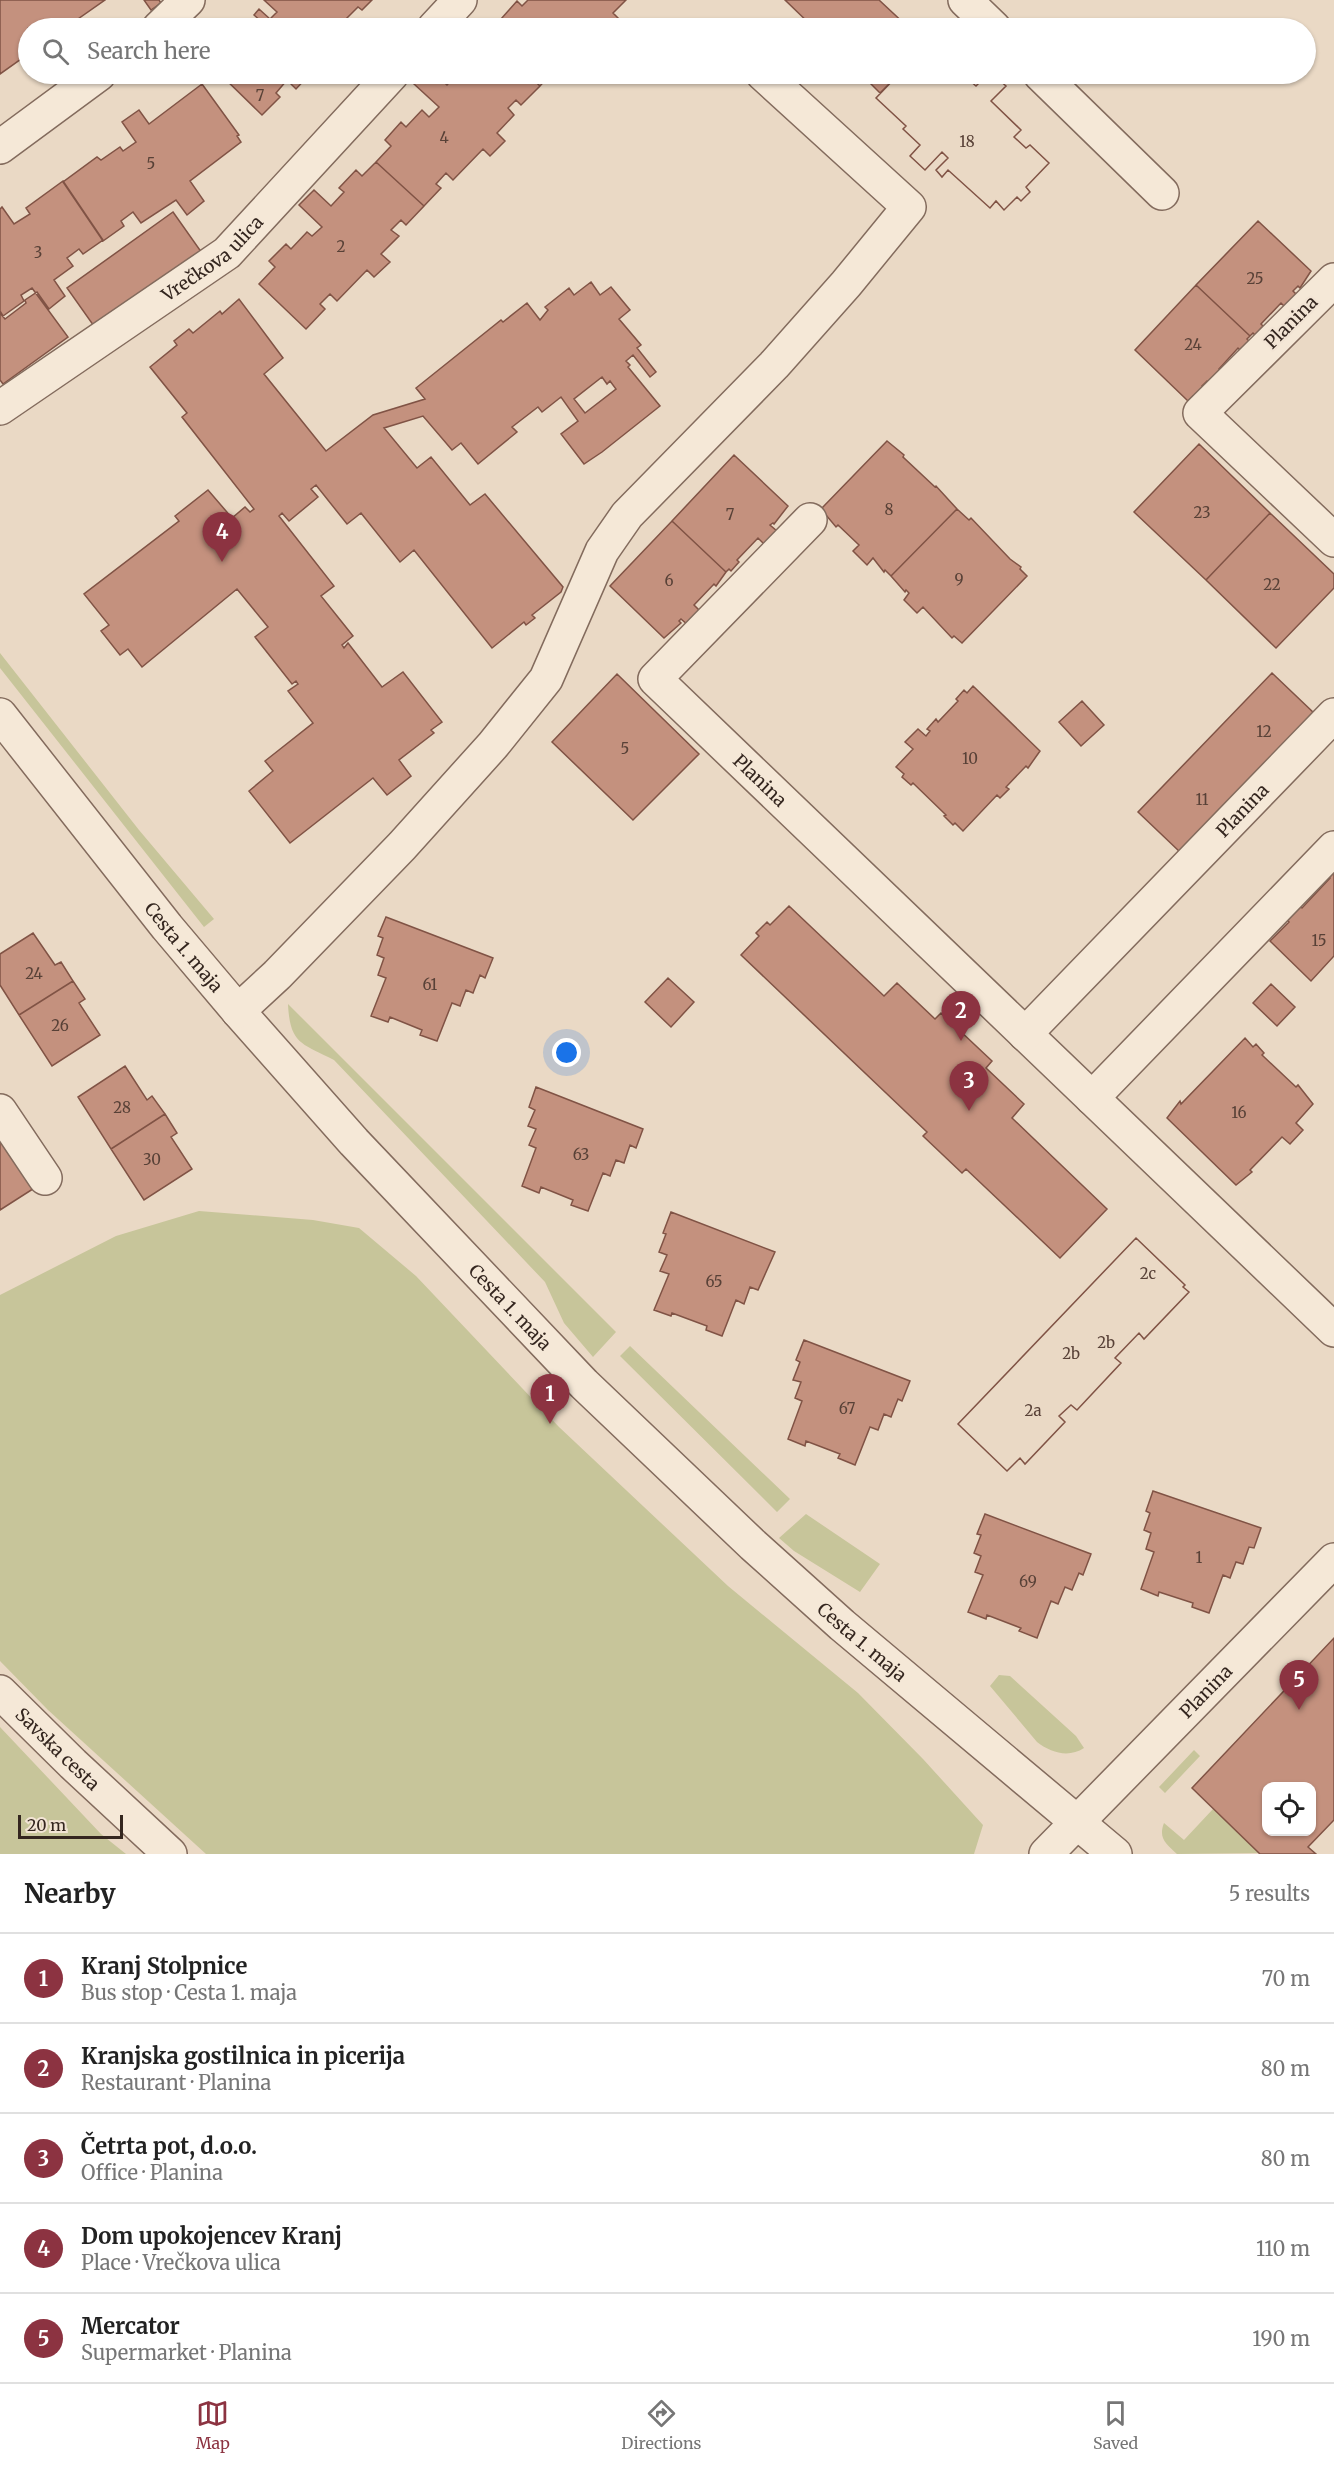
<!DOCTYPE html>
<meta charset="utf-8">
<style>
body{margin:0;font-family:Merriweather,serif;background:#f6f6f6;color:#222}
.controls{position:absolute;right:18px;bottom:18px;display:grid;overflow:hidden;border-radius:12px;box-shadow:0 2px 4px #0004}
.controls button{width:54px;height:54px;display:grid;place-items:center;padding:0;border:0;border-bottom:2px solid #e0e0e0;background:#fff;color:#222;font:30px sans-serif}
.scale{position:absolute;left:18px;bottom:15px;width:105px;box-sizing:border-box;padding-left:6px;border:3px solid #34261f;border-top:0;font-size:16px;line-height:21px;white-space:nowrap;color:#34261f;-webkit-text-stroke:4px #f2e4d4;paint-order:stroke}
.you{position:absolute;left:567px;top:1053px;width:21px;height:21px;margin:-15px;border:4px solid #fff;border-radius:50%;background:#1a73e8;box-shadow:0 0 0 9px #1a73e833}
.badge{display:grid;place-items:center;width:39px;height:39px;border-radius:50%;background:#8c3341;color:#fff;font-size:20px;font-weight:700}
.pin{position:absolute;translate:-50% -50px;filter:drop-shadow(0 2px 3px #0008)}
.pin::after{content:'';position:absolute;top:32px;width:21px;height:18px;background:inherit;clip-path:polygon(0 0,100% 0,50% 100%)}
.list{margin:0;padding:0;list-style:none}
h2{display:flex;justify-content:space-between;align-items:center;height:78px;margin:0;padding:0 24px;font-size:26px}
h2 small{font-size:20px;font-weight:400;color:#767676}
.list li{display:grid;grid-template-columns:39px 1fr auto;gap:18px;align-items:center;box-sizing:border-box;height:90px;padding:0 24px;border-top:2px solid #e0e0e0}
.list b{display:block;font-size:22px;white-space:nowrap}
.list p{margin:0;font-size:20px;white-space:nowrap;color:#767676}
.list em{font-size:20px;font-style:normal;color:#767676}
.icon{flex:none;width:33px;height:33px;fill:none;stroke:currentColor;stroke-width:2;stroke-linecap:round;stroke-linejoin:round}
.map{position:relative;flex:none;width:1334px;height:1854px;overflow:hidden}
.search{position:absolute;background:#fff;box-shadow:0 2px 4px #0004;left:18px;right:18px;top:18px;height:66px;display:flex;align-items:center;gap:15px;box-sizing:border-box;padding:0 21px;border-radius:33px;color:#767676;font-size:22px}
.sheet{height:528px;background:#fff}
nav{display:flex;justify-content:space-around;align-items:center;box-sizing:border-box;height:84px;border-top:2px solid #e0e0e0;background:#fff;font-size:16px;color:#767676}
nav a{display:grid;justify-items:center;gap:3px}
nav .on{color:#8c3341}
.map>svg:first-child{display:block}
.green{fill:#c7c59a}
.building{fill:#c4917e;stroke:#805345;stroke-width:1.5;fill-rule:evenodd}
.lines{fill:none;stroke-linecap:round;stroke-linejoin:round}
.street-casing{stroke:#836b5d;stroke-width:36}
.street{stroke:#f5e8d7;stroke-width:33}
.labels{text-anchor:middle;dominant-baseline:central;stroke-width:4.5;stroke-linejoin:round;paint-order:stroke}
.number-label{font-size:15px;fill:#584137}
.street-label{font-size:18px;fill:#34261f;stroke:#f2e4d4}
</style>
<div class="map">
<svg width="1334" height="1854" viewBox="0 0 1334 1854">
<rect width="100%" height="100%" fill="#ead9c5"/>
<path class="green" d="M0 653 139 830 214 919 204 927 0 668Z
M288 1004 616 1332 593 1357 564 1323 545 1282 334 1060C301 1043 290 1044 288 1004Z
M199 1211 313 1220 359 1228 416 1276 559 1427 728 1586 858 1693 923 1759 983 1825 974 1854H206L48 1710 0 1661V1295L116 1236Z
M630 1346 790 1499 777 1512 620 1356Z
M806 1514 880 1564 860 1592 794 1551 779 1538Z
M999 1675 1010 1676 1076 1736 1084 1748C1069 1758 1051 1753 1037 1742L990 1686Z
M0 1727 101 1834 126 1854H0Z
M1194 1750 1200 1756 1165 1793 1159 1787Z
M1213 1809 1261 1853 1177 1854C1166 1844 1158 1838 1164 1823L1184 1840Z"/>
<path class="building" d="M0 0H105L65 28H28V54L0 74Z
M144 0H159L161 3 151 10Z
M264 0H372L362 10 358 7 346 19 353 25 350 28H256L262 22 254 15 259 9 270 19 277 12Z
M528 0H626L613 13 621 21 614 28H502L506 24 501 19 517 1 522 6Z
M785 0H879L909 28H814Z
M220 74H310L296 89 287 80 276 93 280 97 262 115Z
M424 74H435L447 85 457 74H527L540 86 521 105 516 100 508 108 514 115 497 133 505 141 490 156 483 149 453 180 446 173 436 184 441 188 424 206 376 162 391 146 385 140 401 122 406 127 422 110 429 117 439 107 414 84Z
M527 74H551L540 86Z
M861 74H899L880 93Z
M899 74H948L952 77 956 74H962L976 86 988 74H992L1006 86 991 101 1021 130 1014 137 1026 148 1030 145 1049 163 1026 187 1030 192 1021 201 1017 197 1004 210 996 201 990 208 948 170 942 177 936 170 948 158 942 152 925 170 910 156 920 145 903 129 906 126 876 98Z
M899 74H948L952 77 956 74H962L976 86 988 74H992L1006 86 991 101 1021 130 1014 137 1026 148 1030 145 1049 163 1026 187 1030 192 1021 201 1017 197 1004 210 996 201 990 208 948 170 942 177 936 170 948 158 942 152 925 170 910 156 920 145 903 129 906 126 876 98Z
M202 84 239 135 237 136 241 142 190 181 204 201 187 215 176 200 141 223 133 212 121 221 124 226 103 241 63 182 97 157 101 160 120 147 123 151 136 142 122 122 139 110 149 124Z
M376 162 424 206 406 225 401 220 391 230 399 236 381 254 390 262 374 277 367 270 337 301 330 294 320 304 325 309 306 329 259 284 275 267 269 261 286 244 291 249 307 232 312 236 322 227 299 205 314 190 331 206 344 192 339 188 356 170 362 176Z
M63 181 103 240 83 254 79 249 67 258 73 266 54 280 65 296 49 309 37 292 25 300 26 303 5 319 0 313V209L2 207 14 224 30 214 26 208Z
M173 212 202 253 96 329 67 288Z
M1258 221 1311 271 1300 288 1298 286 1293 291 1299 297 1287 309 1281 303 1261 324 1263 326 1255 335 1253 333 1250 336 1196 285Z
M591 282 600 295 611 287 630 310 619 319 641 345 637 348 656 372 650 377 633 355 626 361 630 365 628 367 660 406 602 452 584 464 561 434 578 421 561 397 542 412 538 407 512 427 517 432 478 464 461 443 452 450 423 416 384 428 417 468 431 457 470 505 485 494 563 587 561 592 532 615 535 618 526 625 524 622 492 648 414 550 400 562 361 513 347 524 316 485 311 489 318 497 289 521 282 513 279 516 334 586 321 596 353 636 342 645 344 648 348 643 382 687 403 672 442 722 431 730 434 733 399 760 411 776 387 795 373 778 290 843 249 791 273 771 265 761 313 723 288 691 298 684 296 681 292 684 255 637 268 627 237 589 142 667 128 649 120 655 101 631 109 625 84 594 179 521 175 516 208 490 232 518 245 507 250 512 254 509 182 417 187 413 150 367 177 345 174 341 189 329 193 333 220 311 222 314 239 299 283 358 264 374 326 451 373 415 425 399 416 388 501 320 503 322 527 303 540 320 548 310 545 307 569 288 574 295ZM602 377 607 384 610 381 616 389 585 413 574 399Z
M1196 285 1250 336 1247 339 1249 341 1240 350 1238 348 1219 369 1225 375 1213 388 1207 381 1202 386 1204 388 1196 398 1193 396 1188 401 1135 350Z
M32 288 68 337 3 384 0 380V311L3 316 24 301 21 295Z
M887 441 904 455 903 457 935 487 936 486 957 509 891 576 885 570 884 572 873 558 867 565 853 551 859 545 838 525 836 527 821 509Z
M1199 444 1270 513 1206 580 1134 512Z
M734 455 788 506 774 524 773 523 770 525 777 531 765 545 758 538 737 560 739 562 731 571 729 569 726 572 672 521Z
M957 509 969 520 971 518 1010 559 1021 567 1020 569 1027 576 962 643 954 636 952 638 923 607 917 613 904 600 909 593 906 590 905 592 891 576Z
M1270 513 1334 574V588L1276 648 1206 580Z
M672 521 726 572 716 586 714 584 694 605 701 612 688 625 681 619 679 621 681 623 664 638 610 586Z
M1272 673 1315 714 1181 853 1138 812Z
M617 674 699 754 633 820 552 742Z
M973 686 1040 751 1028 768 1026 766 1006 787 1009 789 1000 798 997 795 963 831 955 823 953 825 944 816 946 815 913 783 911 785 902 777 904 774 896 767 913 749 905 742 918 729 926 736 930 731 927 729 936 719 938 722 958 701 956 699 964 690 967 693Z
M1082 701 1104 725 1081 746 1059 722Z
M1334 871V956L1311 981 1270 941 1289 922 1287 920 1300 906 1302 908 1330 878 1329 876Z
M789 906 884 996 897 983 935 1019 941 1013 992 1061 986 1068 1024 1104 1012 1118 1107 1209 1060 1258 966 1169 962 1173 923 1136 927 1132 741 955 759 936 756 933 767 922 770 925Z
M386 917 493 958 485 978 480 975 473 993 466 990 460 1006 452 1003 437 1041 420 1035 422 1030 390 1017 388 1022 371 1016 386 978 378 975 384 958 377 955 383 938 378 936Z
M33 933 55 965 61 962 73 981 19 1015 0 985V954Z
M668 978 694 1002 671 1027 645 1002Z
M73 981 85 999 79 1003 100 1035 52 1066 19 1015Z
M1271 984 1295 1007 1277 1026 1253 1003Z
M1245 1038 1253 1047 1256 1044 1264 1053 1262 1055 1296 1087 1298 1085 1313 1104 1296 1123 1303 1130 1290 1144 1282 1137 1250 1170 1252 1172 1236 1185 1167 1118 1180 1101 1181 1104Z
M125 1066 147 1100 152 1096 165 1114 111 1149 78 1097Z
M536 1087 643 1129 636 1148 630 1145 624 1163 616 1160 610 1176 603 1173 588 1211 571 1205 573 1200 541 1187 539 1193 522 1186 536 1148 529 1145 536 1129 528 1126 535 1110 529 1107Z
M165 1114 177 1133 171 1137 192 1169 144 1200 111 1149Z
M0 1138 36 1187 0 1210Z
M671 1212 775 1252 758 1290 750 1287 744 1304 736 1300 722 1336 706 1330 707 1326 672 1313 671 1316 654 1310 669 1274 660 1271 667 1255 659 1252 666 1234 663 1233Z
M1136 1238 1185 1285 1183 1287 1189 1292 1144 1339 1139 1333 1115 1358 1121 1363 1077 1410 1071 1405 1059 1416 1065 1422 1025 1464 1020 1458 1007 1471 958 1424Z
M1136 1238 1185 1285 1183 1287 1189 1292 1144 1339 1139 1333 1115 1358 1121 1363 1077 1410 1071 1405 1059 1416 1065 1422 1025 1464 1020 1458 1007 1471 958 1424Z
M804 1340 910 1381 902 1401 898 1399 891 1417 884 1414 878 1430 870 1427 855 1465 838 1458 840 1454 806 1441 805 1446 788 1439 802 1401 795 1398 801 1382 793 1380 800 1362 796 1360Z
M1153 1491 1261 1528 1254 1548 1249 1547 1243 1564 1236 1562 1230 1578 1223 1575 1209 1613 1192 1607 1193 1603 1159 1592 1158 1596 1141 1589 1154 1552 1146 1549 1151 1533 1144 1530 1150 1513 1146 1511Z
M985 1514 1091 1554 1083 1575 1079 1573 1072 1590 1065 1587 1058 1604 1051 1601 1037 1638 1019 1631 1021 1628 987 1615 986 1619 968 1612 983 1575 975 1572 981 1556 974 1553 981 1535 977 1534Z
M1334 1638V1820L1308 1847 1316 1854H1260L1192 1788ZM1266 1786H1312V1832H1266Z"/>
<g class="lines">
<g class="street-casing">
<g id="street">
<path d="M965 0 994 28"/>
<path d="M159 28 188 0"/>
<path d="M434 28 460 0"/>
<path d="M1040 74 1162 193"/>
<path d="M0 147 99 74"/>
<path d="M1334 280 1200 413 1334 540"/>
<path id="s1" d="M0 408 227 253 392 74"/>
<path id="s2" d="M810 520 655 679 1334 1330"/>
<path id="s3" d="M0 715 167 927 238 1011 354 1142 584 1384 753 1545 842 1625 1115 1854"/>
<path d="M238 1011 277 975 402 846 493 745 546 679 602 551 627 515 774 365 846 284 909 207 763 74"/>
<path id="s4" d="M1025 1034 1334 715"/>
<path d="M1092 1098 1334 848"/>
<path d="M0 1111 45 1178"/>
<path id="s5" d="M0 1692 73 1764 170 1854"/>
<path id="s6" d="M1046 1854 1334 1560"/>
</g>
</g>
<use href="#street" class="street"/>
</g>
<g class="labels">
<g class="number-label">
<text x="260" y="95">7</text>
<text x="444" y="137">4</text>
<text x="967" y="141">18</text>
<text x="151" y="163">5</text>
<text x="341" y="246">2</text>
<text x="38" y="252">3</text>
<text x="1255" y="278">25</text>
<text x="1193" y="344">24</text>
<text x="889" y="509">8</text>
<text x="1202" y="512">23</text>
<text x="730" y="514">7</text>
<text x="959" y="579">9</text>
<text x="669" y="580">6</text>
<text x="1272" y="584">22</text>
<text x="1264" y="731">12</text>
<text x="625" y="748">5</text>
<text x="970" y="758">10</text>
<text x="1202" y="799">11</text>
<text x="1319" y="940">15</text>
<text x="34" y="973">24</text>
<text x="430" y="984">61</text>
<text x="60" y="1025">26</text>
<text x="122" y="1107">28</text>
<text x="1239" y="1112">16</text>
<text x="581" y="1154">63</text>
<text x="152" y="1159">30</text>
<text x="1148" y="1273">2c</text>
<text x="714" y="1281">65</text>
<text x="1106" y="1342">2b</text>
<text x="1071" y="1353">2b</text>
<text x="847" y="1408">67</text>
<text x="1033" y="1410">2a</text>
<text x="1199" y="1557">1</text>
<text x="1028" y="1581">69</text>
</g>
<g class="street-label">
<text stroke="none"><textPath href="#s1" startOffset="260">Vrečkova ulica</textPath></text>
<text transform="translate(1291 322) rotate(-45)">Planina</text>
<text stroke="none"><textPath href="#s2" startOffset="368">Planina</textPath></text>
<text stroke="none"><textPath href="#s4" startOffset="312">Planina</textPath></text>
<text stroke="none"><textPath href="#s3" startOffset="296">Cesta 1. maja</textPath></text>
<text stroke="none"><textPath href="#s3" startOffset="782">Cesta 1. maja</textPath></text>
<text stroke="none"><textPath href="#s3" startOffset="1268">Cesta 1. maja</textPath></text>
<text stroke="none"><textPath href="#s6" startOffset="228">Planina</textPath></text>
<text stroke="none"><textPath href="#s5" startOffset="81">Savska cesta</textPath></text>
</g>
</g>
</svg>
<div class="controls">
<button><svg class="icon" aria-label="locate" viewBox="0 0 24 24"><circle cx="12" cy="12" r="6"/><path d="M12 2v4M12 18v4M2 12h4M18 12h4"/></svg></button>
</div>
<div class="scale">20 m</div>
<div class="you"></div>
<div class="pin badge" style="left:550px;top:1424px">1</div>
<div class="pin badge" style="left:961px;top:1041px">2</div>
<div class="pin badge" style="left:969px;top:1111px">3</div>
<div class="pin badge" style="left:222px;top:562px">4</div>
<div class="pin badge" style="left:1299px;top:1710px">5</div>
<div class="search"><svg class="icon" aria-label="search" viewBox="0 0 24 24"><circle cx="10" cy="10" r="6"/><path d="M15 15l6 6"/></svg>Search here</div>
</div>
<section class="sheet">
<h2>Nearby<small>5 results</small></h2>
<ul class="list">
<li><span class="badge">1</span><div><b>Kranj Stolpnice</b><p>Bus stop · Cesta 1. maja</p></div><em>70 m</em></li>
<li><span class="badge">2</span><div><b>Kranjska gostilnica in picerija</b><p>Restaurant · Planina</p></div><em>80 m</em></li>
<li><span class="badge">3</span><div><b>Četrta pot, d.o.o.</b><p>Office · Planina</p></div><em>80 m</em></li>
<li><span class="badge">4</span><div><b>Dom upokojencev Kranj</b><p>Place · Vrečkova ulica</p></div><em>110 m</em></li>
<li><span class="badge">5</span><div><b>Mercator</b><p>Supermarket · Planina</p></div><em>190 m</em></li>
</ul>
</section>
<nav>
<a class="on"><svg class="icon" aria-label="map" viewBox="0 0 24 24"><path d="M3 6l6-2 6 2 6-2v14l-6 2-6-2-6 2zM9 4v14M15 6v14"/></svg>Map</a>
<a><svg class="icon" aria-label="directions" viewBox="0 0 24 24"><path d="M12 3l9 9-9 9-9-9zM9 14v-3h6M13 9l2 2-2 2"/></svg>Directions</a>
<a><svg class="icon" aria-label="saved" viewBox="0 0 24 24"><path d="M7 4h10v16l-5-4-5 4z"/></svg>Saved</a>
</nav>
